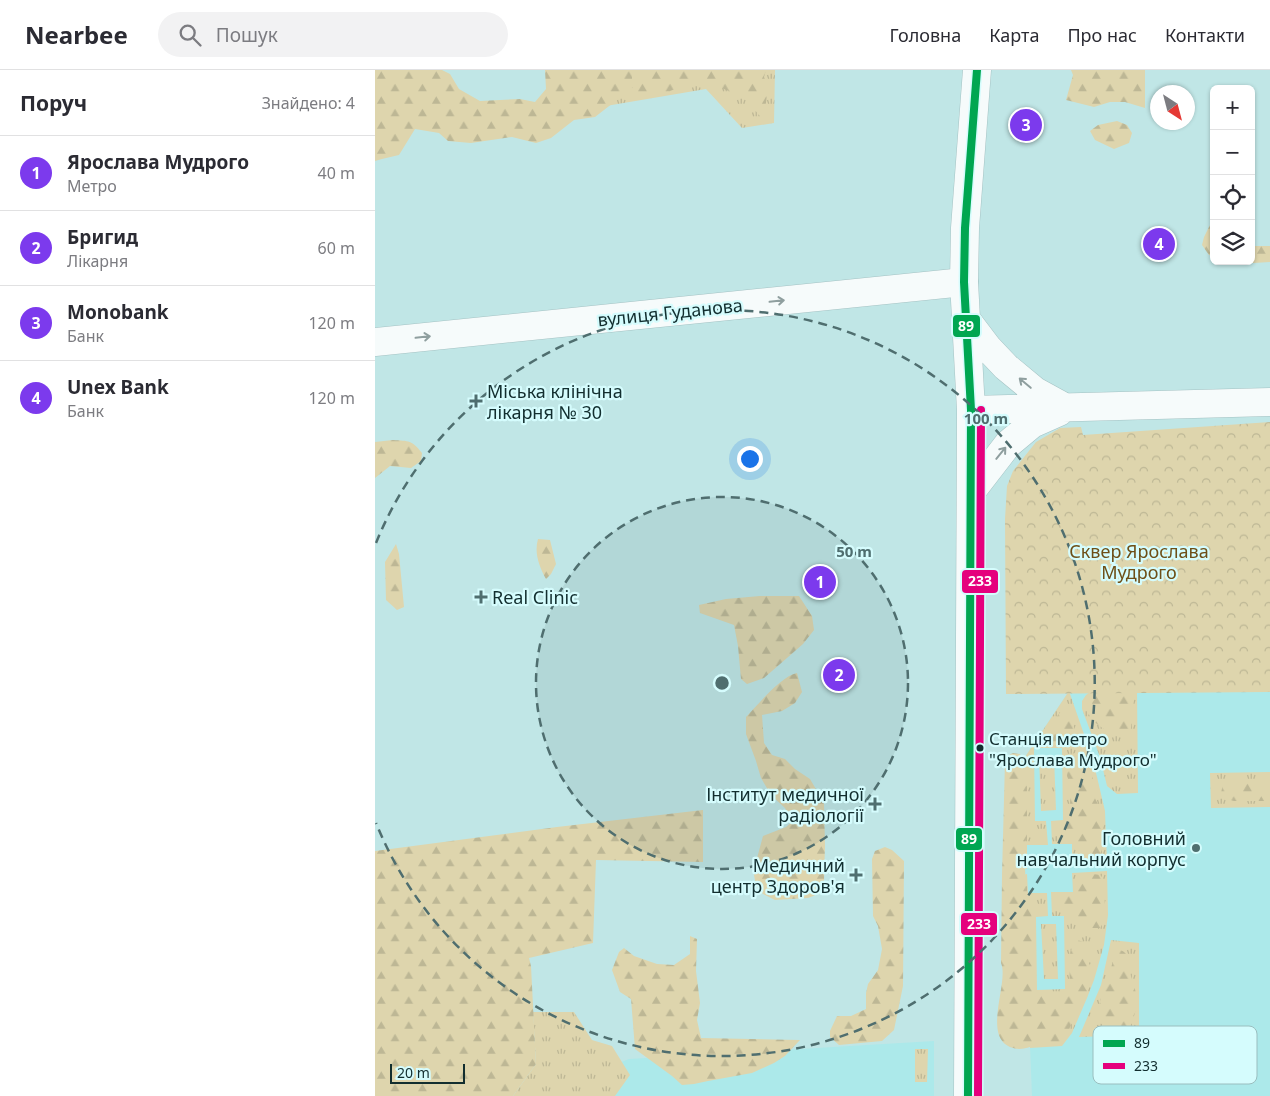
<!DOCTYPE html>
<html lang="uk">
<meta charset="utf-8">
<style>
body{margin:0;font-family:"Noto Sans",sans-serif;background:#f2f2f3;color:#2b2b33}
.controls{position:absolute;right:15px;top:15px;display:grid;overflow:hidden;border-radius:8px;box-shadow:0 1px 4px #0004}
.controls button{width:45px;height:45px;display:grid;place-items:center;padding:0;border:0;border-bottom:1px solid #e1e1e2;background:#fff;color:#2b2b33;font:25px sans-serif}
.compass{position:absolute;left:775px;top:15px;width:45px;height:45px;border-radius:50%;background:#fff;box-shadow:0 1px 4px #0004;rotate:144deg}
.scale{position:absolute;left:15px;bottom:12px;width:75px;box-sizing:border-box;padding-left:5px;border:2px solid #122e2f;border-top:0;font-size:14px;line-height:18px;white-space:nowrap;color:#122e2f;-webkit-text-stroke:4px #d5fcfd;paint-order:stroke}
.you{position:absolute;left:374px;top:388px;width:18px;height:18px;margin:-12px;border:4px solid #fff;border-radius:50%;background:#1a73e8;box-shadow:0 0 0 8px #1a73e833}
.badge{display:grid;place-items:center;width:32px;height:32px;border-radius:50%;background:#7c3aed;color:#fff;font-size:16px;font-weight:700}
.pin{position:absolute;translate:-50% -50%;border:2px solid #fff;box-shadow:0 1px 5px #0006}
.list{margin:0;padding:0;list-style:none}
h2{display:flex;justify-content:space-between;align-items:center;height:65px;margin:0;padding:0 20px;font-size:21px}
h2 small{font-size:16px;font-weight:400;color:#7c7c81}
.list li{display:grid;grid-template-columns:32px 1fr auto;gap:15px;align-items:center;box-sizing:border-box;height:75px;padding:0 20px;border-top:1px solid #e1e1e2}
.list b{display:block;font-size:19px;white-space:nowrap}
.list p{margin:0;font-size:16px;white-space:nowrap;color:#7c7c81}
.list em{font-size:16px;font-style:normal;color:#7c7c81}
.icon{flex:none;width:28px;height:28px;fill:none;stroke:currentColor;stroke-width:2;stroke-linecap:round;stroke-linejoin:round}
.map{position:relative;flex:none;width:895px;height:1026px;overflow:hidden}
header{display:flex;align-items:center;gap:30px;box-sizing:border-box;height:70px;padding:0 25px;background:#fff;border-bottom:1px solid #e1e1e2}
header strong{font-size:24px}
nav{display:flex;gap:28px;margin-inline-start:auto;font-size:18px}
.search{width:350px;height:45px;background:#f2f2f3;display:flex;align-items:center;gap:12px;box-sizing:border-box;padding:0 18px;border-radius:28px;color:#7c7c81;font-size:19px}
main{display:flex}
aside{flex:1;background:#fff}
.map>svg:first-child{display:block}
.built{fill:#ace9ea}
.grass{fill:url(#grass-tufts)}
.forest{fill:url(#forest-firs)}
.park{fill:url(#park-crowns)}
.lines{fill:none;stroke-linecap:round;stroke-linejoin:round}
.street-casing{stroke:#a4c2c3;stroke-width:29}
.secondary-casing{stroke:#a4c2c3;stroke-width:29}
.street{stroke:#f6fbfb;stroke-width:28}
.secondary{stroke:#f6fbfb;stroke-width:28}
.bus-1-casing{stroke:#d5fcfd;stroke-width:11}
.bus-2-casing{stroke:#d5fcfd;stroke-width:11}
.bus-1{stroke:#00a651;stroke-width:8}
.bus-2{stroke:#e5007d;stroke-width:8}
.oneway{stroke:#8f9f9f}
.ring{fill:none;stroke:#4f6e6f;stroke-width:2.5;stroke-dasharray:9 6}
.poi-dot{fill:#4f6e6f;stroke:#d5fcfd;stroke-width:2}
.bus-dot{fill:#122e2f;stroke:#d5fcfd;stroke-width:2}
.labels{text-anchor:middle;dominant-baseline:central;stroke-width:4.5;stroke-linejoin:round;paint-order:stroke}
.bus-label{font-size:17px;fill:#122e2f;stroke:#d5fcfd;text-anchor:start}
.street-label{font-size:18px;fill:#122e2f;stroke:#d5fcfd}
.poi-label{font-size:18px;fill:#122e2f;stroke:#d5fcfd;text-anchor:end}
.park-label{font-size:18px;fill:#6e4f17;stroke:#d5fcfd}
.key{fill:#d5fcfd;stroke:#9abebf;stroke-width:1}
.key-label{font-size:14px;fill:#122e2f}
.centre{fill:#4f6e6f;stroke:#d5fcfd;stroke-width:2.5}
.ring-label{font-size:15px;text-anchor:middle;font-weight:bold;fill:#4f6e6f;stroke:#d5fcfd;stroke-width:4.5;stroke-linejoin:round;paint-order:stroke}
.line-badge{stroke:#d5fcfd;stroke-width:2}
.badge-label{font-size:14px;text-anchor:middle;font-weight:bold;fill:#fff}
</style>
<header>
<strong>Nearbee</strong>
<div class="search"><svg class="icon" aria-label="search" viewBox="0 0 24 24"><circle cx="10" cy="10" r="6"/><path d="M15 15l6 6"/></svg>Пошук</div>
<nav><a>Головна</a><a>Карта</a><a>Про нас</a><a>Контакти</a></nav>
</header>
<main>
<aside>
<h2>Поруч<small>Знайдено: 4</small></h2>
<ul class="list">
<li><span class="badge">1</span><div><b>Ярослава Мудрого</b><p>Метро</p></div><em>40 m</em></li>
<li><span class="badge">2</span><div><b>Бригид</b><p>Лікарня</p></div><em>60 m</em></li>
<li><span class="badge">3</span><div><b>Monobank</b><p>Банк</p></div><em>120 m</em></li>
<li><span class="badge">4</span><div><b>Unex Bank</b><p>Банк</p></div><em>120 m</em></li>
</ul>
</aside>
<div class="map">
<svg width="895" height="1026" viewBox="0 0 895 1026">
<defs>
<pattern id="grass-tufts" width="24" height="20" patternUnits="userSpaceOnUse" patternTransform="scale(1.25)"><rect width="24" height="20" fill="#ded5ad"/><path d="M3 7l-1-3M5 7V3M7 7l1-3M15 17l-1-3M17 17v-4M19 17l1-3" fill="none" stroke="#bdb795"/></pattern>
<pattern id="forest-firs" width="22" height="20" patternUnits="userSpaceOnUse" patternTransform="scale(1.25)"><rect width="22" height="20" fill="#ded5ad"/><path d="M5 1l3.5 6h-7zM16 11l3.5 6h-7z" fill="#bdb795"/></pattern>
<pattern id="park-crowns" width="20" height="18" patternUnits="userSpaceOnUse" patternTransform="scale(1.25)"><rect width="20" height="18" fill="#ded5ad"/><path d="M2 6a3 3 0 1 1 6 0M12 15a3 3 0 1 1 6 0" fill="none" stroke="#bdb795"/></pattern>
</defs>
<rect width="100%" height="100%" fill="#c0e6e6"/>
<path class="built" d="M895 474V1026H657L644 696 694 621Z
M559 971V1026H161L254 989Z"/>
<path class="grass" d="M172 0H400L399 53 367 58 331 19 178 45Z
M762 619 763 723 742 724 732 716 725 687 707 639V631L711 625 718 620Z
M694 621 718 690 730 741 732 793 697 795V774H677L676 751 688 750 687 678H659L660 751H671L673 775H652V799H648L644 696Z
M664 686H679L681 740 666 741Z
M895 702V737L836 738 835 703Z
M732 801 733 845 729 875 719 910 712 928 697 963 687 976 655 978 648 805 652 804 653 823H672L673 846 661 847 662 920 690 919 689 846H677L676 822H698L697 803Z
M666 854H681L683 909H669Z
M736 870 764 873V965L704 967 726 915Z
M158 942H199L217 970 237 976 255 1005 240 1026H138L161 994Z
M540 979H553L552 1012H540Z"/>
<path class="forest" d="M0 0H67L75 4 84 19 105 31 145 29 160 32 171 19 170 0H257V15L247 26 220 47 199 50 176 68 161 73 137 67 96 73 73 71 64 63 40 59 24 85 7 89 0 91Z
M273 0H391L389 7 393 17 390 40 385 46 367 25 351 20 335 12 313 14 295 21 267 28 254 24 263 7Z
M696 0H770V38L750 32H735L719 37 691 30 698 5Z
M742 51 752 55 757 63 754 73 739 79 720 70 715 61 723 55Z
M839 147V186L834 185 827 175 829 167Z
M876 176H895V192L879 193 870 191H876Z
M18 370C34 371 37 370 47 383L46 391 36 398 15 396 0 408V372Z
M163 469 175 470 181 494 176 504 171 509C164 496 159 483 163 469Z
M21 474 24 484 29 537 22 540 11 530 10 492Z
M385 526H424L437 546 439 560 428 574 389 608 372 614 366 609 363 576 359 555 325 543 324 535 351 529Z
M422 603 427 622 420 633 407 641 387 645 389 673 397 685 410 689 420 699 435 709 449 733 450 776 449 811 446 823 433 828 400 830 388 824 381 816 379 805 381 792 388 766 411 757 418 751 410 738 396 725 386 708 381 691 371 664V647C383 635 406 606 422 603Z
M724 622 754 624 759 627 756 658 755 663C734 671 698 641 717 626 719 624 721 623 724 622Z
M687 640 693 641 697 649 700 661C698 664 696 668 693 671 685 677 672 673 669 663Z
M638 683 645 684 650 695 651 703 652 766 649 775 650 796 651 824 658 851 657 863 659 919 663 924C677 925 682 926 694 918 697 900 689 886 702 870L709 872 713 877 714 893 716 898V911L690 968 686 973C678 974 670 974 662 975 656 976 651 979 644 979 602 975 635 914 626 893L627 805 630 691 632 686Z
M700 683H707C714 693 718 700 718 712 718 715 717 720 718 723 719 728 723 733 724 737 727 745 731 778 725 783 722 786 717 786 714 787 705 787 701 780 698 772L690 770 686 767C686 759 692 755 694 748 695 742 695 731 696 724 698 707 685 706 695 685Z
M895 709V731H859L851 729 846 723 848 714 854 711Z
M328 740V792L221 790 218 873 154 888 156 896 161 994 138 1026H0V781L182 757Z
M510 777 517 780 529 791 528 916 519 960 507 971 464 975 455 967V961L462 946H476L491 939V923L493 914 503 900 507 879 503 856 498 846 497 789 500 781Z
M718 804 725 805 728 808C728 822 734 847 725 858H717L699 851 695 843 688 840 684 831C697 822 703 826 701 808L706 805Z
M315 866 322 869 321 901 325 933 322 950 326 968 425 970 410 986 399 993 377 1003 333 1011 319 1014 307 1015 297 1006 260 979 256 929 245 922 237 900 244 882 249 878 259 886 282 894 299 895 315 884Z
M740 879C745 880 748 880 751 884 755 888 753 893 754 899 757 912 764 924 761 938 760 945 757 951 755 957 707 969 726 927 735 902 737 895 739 887 740 879Z"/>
<path class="park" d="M895 352V622L631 624 630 449 632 416 638 401 661 372 685 358 706 357 708 365Z"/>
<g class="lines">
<g class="street-casing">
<path id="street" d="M0 272 589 212"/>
</g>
<g class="secondary-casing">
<path id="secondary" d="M591 249 613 278 631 297 660 321 691 338
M596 340 895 332
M596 422 633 374 657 354 684 342
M593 1026 596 340 589 212 590 158 602 0"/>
</g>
<use href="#street" class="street"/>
<use href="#secondary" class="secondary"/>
<g class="bus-1-casing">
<path id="bus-1" d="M593 1026 596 340 589 212 590 158 602 0"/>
</g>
<g class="bus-2-casing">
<path id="bus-2" d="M603 1026 606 340"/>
</g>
<use href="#bus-1" class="bus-1"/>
<use href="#bus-2" class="bus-2"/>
</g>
<defs><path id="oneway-shaft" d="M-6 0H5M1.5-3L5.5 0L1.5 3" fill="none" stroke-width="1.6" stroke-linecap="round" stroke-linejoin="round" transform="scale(1.25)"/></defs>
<g class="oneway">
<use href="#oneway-shaft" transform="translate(402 231) rotate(-6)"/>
<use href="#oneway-shaft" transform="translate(48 267) rotate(-6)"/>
<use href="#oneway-shaft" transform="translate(650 313) rotate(-140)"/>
<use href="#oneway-shaft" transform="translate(626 383) rotate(-51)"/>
</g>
<circle cx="347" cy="613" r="186" fill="#4f6e6f" fill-opacity=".12"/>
<g class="ring">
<circle cx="347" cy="613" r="186"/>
<path d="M1 473A373 373 0 1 1 1 753"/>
</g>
<g class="poi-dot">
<path d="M98.5 323.5h5v5h5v5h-5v5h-5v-5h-5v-5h5z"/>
<path d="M103.5 519.5h5v5h5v5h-5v5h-5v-5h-5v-5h5z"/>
<path d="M497.5 726.5h5v5h5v5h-5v5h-5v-5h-5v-5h5z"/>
<circle cx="821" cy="778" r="5"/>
<path d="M478.5 797.5h5v5h5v5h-5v5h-5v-5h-5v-5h5z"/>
</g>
<circle class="bus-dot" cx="605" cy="678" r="4.5"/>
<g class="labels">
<g class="bus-label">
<text x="614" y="668">Станція метро<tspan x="614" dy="21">"Ярослава Мудрого"</tspan></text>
</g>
<g class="street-label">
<text transform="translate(295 242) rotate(-6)">вулиця Гуданова</text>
</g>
<g class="poi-label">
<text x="112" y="321" text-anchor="start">Міська клінічна<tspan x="112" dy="21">лікарня № 30</tspan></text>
<text x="117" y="527" text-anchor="start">Real Clinic</text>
<text x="489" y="724">Інститут медичної<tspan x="489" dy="21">радіології</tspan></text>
<text x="811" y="768">Головний<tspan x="811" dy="21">навчальний корпус</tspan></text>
<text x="470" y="795">Медичний<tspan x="470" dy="21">центр Здоров'я</tspan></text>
</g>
<g class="park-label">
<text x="764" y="481">Сквер Ярослава<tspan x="764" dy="21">Мудрого</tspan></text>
</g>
</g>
<rect x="718" y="956" width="164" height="58" rx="8" class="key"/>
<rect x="728" y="970" width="22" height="7" fill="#00a651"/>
<rect x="728" y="993" width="22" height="6" fill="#e5007d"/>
<g class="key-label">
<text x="759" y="978">89</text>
<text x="759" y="1001">233</text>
</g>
<circle cx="347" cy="613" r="8" class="centre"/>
<g class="ring-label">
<text x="611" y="354">100 m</text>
<text x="479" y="487">50 m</text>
</g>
<g class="line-badge">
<rect x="577" y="244" width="29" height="24" rx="5" fill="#00a651"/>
<rect x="586" y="499" width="38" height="25" rx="5" fill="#e5007d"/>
<rect x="580" y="757" width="28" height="24" rx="5" fill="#00a651"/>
<rect x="585" y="842" width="38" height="24" rx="5" fill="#e5007d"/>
</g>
<g class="badge-label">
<text x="591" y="261">89</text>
<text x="605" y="516">233</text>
<text x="594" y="774">89</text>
<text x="604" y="859">233</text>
</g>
</svg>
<div class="controls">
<button>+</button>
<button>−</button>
<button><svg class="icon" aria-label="locate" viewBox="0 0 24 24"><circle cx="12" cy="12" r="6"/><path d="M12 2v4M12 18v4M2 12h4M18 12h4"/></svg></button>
<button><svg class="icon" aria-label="layers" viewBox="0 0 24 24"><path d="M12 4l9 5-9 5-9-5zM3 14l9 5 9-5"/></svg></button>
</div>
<svg class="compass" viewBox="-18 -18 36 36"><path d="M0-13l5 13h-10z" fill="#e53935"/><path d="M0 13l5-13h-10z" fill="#7c7c81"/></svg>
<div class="scale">20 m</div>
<div class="you"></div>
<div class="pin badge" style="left:445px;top:512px">1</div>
<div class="pin badge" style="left:464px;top:605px">2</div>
<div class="pin badge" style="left:651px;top:55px">3</div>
<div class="pin badge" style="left:784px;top:174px">4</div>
</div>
</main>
